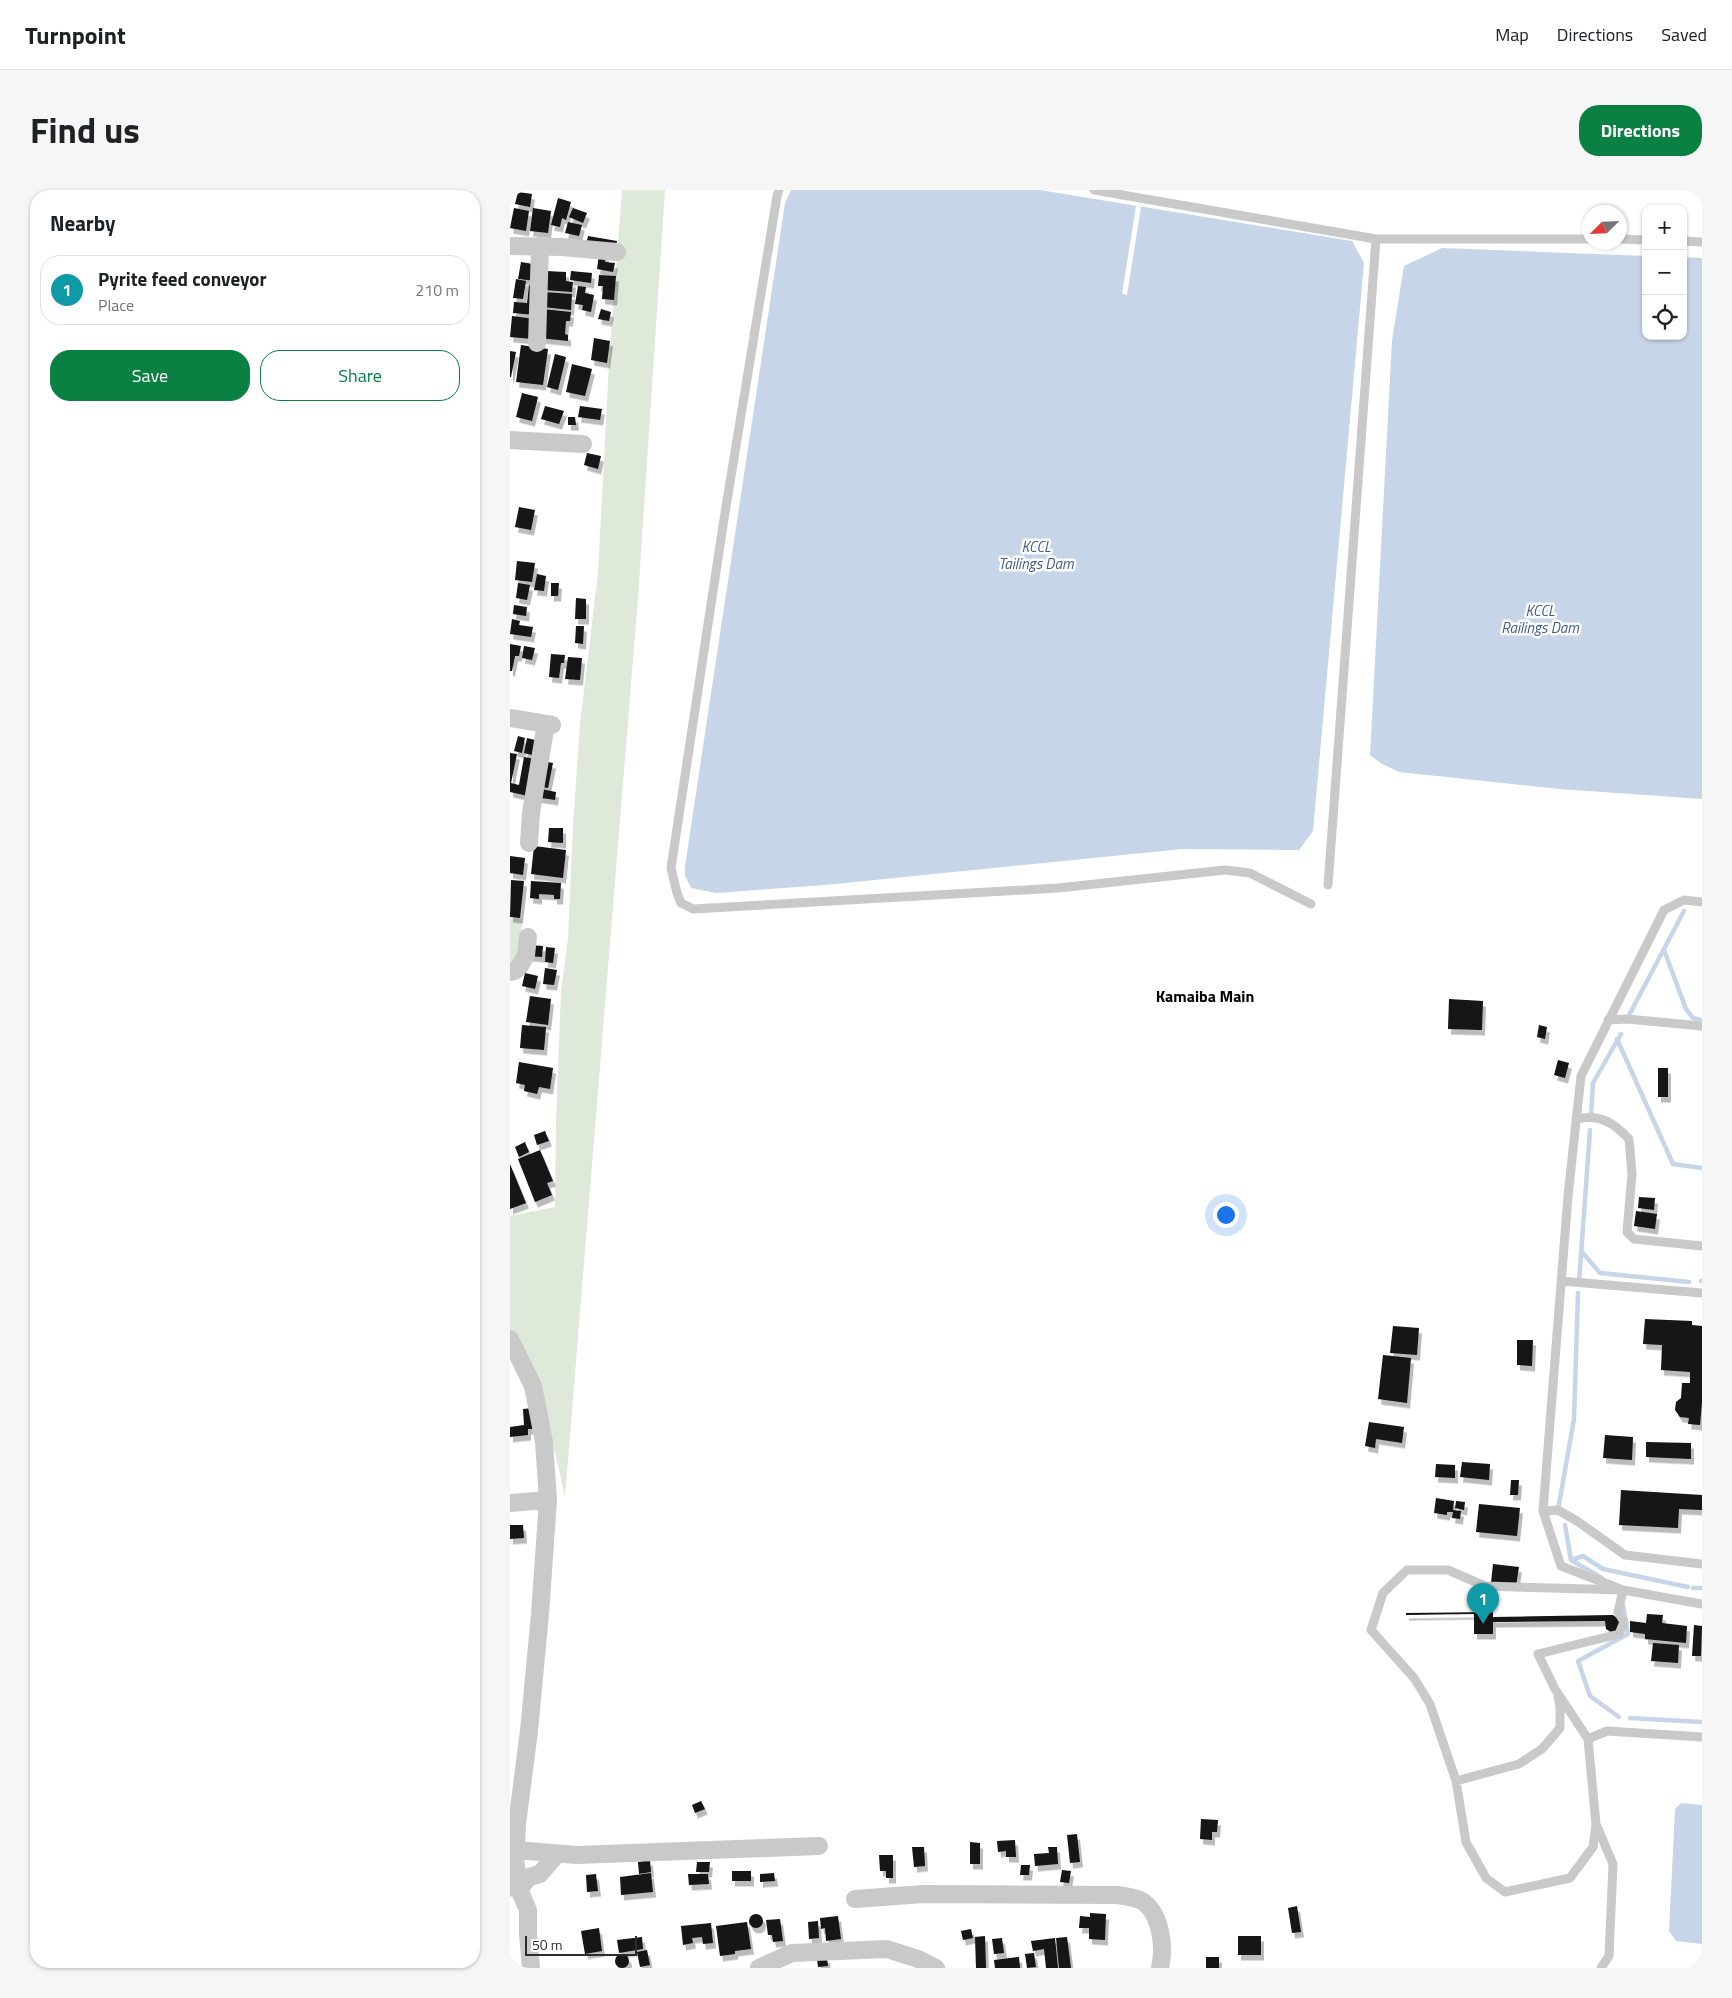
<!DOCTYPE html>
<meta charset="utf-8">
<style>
body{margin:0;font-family:"Titillium Web",sans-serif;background:#f6f6f6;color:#202124}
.controls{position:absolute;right:15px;top:15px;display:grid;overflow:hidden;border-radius:10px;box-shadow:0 1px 4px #0004}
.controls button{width:45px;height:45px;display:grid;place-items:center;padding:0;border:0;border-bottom:1px solid #e0e0e0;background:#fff;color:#202124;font:25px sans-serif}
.compass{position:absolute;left:1072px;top:15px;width:45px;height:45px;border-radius:50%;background:#fff;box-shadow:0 1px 4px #0004;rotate:246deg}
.scale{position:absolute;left:15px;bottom:12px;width:112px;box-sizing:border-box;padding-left:5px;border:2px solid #2c2c2c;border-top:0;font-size:14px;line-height:18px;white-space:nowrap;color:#2c2c2c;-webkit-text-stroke:4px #fff;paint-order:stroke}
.you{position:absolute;left:715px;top:1024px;width:18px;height:18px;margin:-12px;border:4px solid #fff;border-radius:50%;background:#1a73e8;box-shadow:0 0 0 8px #1a73e833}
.badge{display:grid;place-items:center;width:32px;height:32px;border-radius:50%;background:#0b8043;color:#fff;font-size:16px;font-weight:700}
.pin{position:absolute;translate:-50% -41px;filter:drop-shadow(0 1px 2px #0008)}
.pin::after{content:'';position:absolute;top:26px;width:18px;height:15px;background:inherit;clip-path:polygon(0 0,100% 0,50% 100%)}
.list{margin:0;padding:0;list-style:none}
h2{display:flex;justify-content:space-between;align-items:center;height:65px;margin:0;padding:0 20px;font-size:21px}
h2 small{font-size:16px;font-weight:400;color:#757577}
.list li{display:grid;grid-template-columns:32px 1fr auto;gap:15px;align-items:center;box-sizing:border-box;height:70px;margin:0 10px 10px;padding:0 10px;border:1px solid #e0e0e0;border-radius:20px}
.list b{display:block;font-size:19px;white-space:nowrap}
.list p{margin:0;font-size:16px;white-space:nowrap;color:#757577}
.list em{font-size:16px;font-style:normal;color:#757577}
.actions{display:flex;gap:10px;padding:15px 20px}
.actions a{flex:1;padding:11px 0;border:1px solid #0b8043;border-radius:20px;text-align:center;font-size:18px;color:#0b8043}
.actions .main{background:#0b8043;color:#fff}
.icon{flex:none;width:28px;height:28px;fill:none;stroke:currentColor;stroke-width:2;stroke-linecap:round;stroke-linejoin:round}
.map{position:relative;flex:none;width:1192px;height:1778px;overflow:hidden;border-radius:20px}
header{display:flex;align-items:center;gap:30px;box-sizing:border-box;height:70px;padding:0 25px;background:#fff;border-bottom:1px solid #e0e0e0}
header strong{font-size:24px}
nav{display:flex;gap:28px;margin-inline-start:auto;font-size:18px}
.intro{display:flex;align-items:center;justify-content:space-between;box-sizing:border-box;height:120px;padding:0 30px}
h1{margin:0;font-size:35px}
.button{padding:12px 22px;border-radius:20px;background:#0b8043;color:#fff;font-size:18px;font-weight:700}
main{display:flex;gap:30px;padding:0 30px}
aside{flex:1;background:#fff;border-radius:20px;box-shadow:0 1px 4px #0004}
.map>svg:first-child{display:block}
.green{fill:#dfe9da}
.water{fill:#c7d5e8}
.pier{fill:#fff}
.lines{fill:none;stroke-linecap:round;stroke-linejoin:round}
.stream{stroke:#c7d5e8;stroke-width:4.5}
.building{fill:#131313;filter:url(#shadow)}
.lane{stroke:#c9c9c9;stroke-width:9}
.street{stroke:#c9c9c9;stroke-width:18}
.labels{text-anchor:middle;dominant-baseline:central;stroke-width:5;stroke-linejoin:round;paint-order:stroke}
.water-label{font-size:15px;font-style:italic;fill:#405e88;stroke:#fff}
.quarter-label{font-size:16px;font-weight:bold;fill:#000;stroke:#fff}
</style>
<header>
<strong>Turnpoint</strong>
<nav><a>Map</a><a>Directions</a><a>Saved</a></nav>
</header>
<div class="intro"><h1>Find us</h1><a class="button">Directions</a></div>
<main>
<aside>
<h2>Nearby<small></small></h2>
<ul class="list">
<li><span class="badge" style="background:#0f9aa8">1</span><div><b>Pyrite feed conveyor</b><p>Place</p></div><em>210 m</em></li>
</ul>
<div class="actions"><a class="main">Save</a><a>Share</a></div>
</aside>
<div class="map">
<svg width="1192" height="1778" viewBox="0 0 1192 1778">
<defs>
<filter id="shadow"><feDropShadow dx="3" dy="5.5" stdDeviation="0" flood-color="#0004"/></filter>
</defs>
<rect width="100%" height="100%" fill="#fff"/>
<path class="green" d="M112 0H155L128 409 55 1307 45 1262 22 1191 0 1140V1026L45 1017 46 932 51 801 58 748 63 636 70 534 88 383 99 173Z
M0 728 12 729 13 758 0 775Z"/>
<path class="water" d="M281 0H530L842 51 854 73 803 641 789 660 672 659 315 695 206 703 181 698 175 686V676L275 13Z
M932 58 1136 66V146H1173V67L1192 68V609L1050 599 889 582 872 574 860 565 882 150 894 76Z
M1171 1613 1192 1615V1754L1166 1751 1159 1741 1165 1619Z"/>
<path class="pier" d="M626 16 631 17 617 105 612 104Z"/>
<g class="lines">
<path class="stream" d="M1154 760 1176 819 1183 828 1192 830
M1117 829 1174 721
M1107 849 1163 974 1192 978
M1081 926 1083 893 1111 844
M1072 1062 1090 1083 1179 1092
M1191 1091H1192
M1069 1093 1080 940
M1048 1320 1064 1229 1068 1103
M1055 1335 1061 1370 1092 1388
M1061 1370 1073 1366 1093 1379 1178 1397
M1183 1398H1192
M1109 1527 1080 1506 1068 1471 1118 1444 1113 1415
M1120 1528 1192 1532"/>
</g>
<path class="building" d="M8 2 22 4 20 17 5 14Z
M48 8 61 12 56 30 52 28 50 37 41 35Z
M4 18 19 21 16 41 0 38Z
M23 18 41 21 38 43 20 41Z
M63 18 77 23 73 33 59 27Z
M58 32 72 35 69 46 55 43Z
M78 46 107 51 105 61 76 55Z
M89 64 96 65 95 72 105 73 103 82 87 79Z
M11 72 29 75 27 91 8 89Z
M36 81 56 82V91L63 92 62 102 34 100Z
M61 81 82 83 81 93 60 90Z
M89 85 106 86 104 110 92 109 93 96H88Z
M6 89 16 91 13 109 3 108Z
M19 95 28 96 25 125 3 123 4 112 17 113Z
M68 96 76 97 75 103 84 105 81 122 72 120 73 115 65 114Z
M34 102 62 104 61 120 33 117Z
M32 119 61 122 60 131H56L55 144 58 145V151L29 148Z
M91 119 101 122 99 131 88 129Z
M2 126 25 129 22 149 0 147Z
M84 148 100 151 97 173 81 170Z
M11 155 38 159 33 195 6 192Z
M0 161 6 162 1 187H0Z
M45 164 56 167 48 200 37 197Z
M62 174 82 179 75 206 56 202Z
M12 203 28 207 22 231 6 227Z
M35 216 54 221 49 234 31 229Z
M70 216 92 219 90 230 68 227Z
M58 227H65L66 235H58Z
M77 263 91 266 88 279 74 275Z
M9 317 25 320 21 340 5 337Z
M7 371 25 373 22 392 5 390Z
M27 384 36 386 34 401 24 400Z
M8 393 20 395 17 410 6 408Z
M41 393H49L48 406H41Z
M66 408 76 409V429H65Z
M4 415 17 417 16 426 3 424Z
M2 429 10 431 9 435 23 437 21 447 0 444Z
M66 436H74L73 454 65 453Z
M0 454 11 456 9 466H5L2 481H0Z
M14 456 25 458 22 470 12 468Z
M41 464 55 465 54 473H51L49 488 39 487Z
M58 467 72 468 70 490 55 489Z
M8 546 15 548 12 563 4 561Z
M17 548 29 551 26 566 14 563Z
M0 563 7 564 1 593 9 595 14 567 25 569 18 606 0 602Z
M32 571 43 573 38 598 27 596Z
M26 598 46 602 45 610 25 607Z
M39 638H53V653L38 652Z
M24 656 56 660 53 688 21 684Z
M0 666 15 668 13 685 0 683Z
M1 690 14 691 10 728 0 727Z
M21 691 51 693 50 709H44V705L29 704V709L20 708Z
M19 755 33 756 32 767 19 766Z
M36 757 45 758 43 773 35 772Z
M35 778 47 780 44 795 33 794Z
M15 783 28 786 25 799 12 796Z
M20 806 41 809 38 835 16 832Z
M939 809 973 811 972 840 938 839Z
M12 835 36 837 34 860 10 858Z
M1029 835 1037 837 1035 849 1027 847Z
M1048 870 1059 873 1055 888 1044 885Z
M9 872 43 878 40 899 29 897 27 904 14 901 15 895 6 893Z
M1148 878H1158V907H1148Z
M35 941 39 951 27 955 24 945Z
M15 952 19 962 9 967 5 957Z
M30 960 43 991 37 993 42 1005 25 1012 8 969Z
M0 974 16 1013 0 1019Z
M1129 1007 1145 1008 1144 1020 1128 1018Z
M1126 1021 1147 1024 1145 1039 1124 1036Z
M1135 1129 1182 1131V1135L1192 1136V1212L1190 1235 1178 1234 1179 1228 1170 1227 1165 1220 1166 1212 1171 1208 1172 1193H1180V1182L1151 1180 1152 1155 1133 1154Z
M883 1136 909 1138 907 1165 880 1163Z
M1007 1150H1023L1022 1176 1007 1175Z
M873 1165 901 1168 897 1213 868 1209Z
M23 1218 24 1239H18V1245L0 1247V1237L14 1235 13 1219Z
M859 1232 894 1237 892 1253 866 1249 865 1258 855 1256Z
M1095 1245 1123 1247 1122 1270 1093 1268Z
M1136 1252 1181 1253V1269L1136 1267Z
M952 1272 980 1274 979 1290 950 1287Z
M926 1274 945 1275V1288L925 1287Z
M1001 1290H1009L1008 1305H1000Z
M1111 1300 1192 1305V1320L1169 1319 1168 1338 1109 1335Z
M926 1308 944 1311 943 1320 951 1321 950 1329 942 1328 943 1322H937V1325L924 1323Z
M946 1311 955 1312 954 1320 945 1318Z
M969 1314 1010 1318 1007 1346 966 1342Z
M0 1335H13L14 1348 0 1349Z
M983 1374 1009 1377 1006 1396 981 1393Z
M983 1422V1427L1103 1425 1111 1431 1107 1441 1101 1442 1096 1439 1095 1431 983 1432V1444H964V1424L896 1425V1423Z
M1137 1424 1153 1425 1152 1433 1177 1436 1176 1453 1135 1449V1444L1120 1442V1431L1136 1433Z
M1184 1435 1192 1436 1191 1466H1182Z
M1143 1453 1169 1455 1168 1473 1141 1471Z
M191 1611 195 1619 185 1623 182 1615Z
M691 1629 708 1630 707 1642H702V1650L690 1649Z
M567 1644 570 1672 560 1673 557 1645Z
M505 1650 506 1667H496V1661L488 1662 487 1651Z
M460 1652 470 1653V1674H460Z
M402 1657H414L415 1676 404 1677Z
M538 1657H547L548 1674 525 1676 524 1664 539 1663Z
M369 1665H383V1688H376V1681H370Z
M140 1670 141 1682 129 1684 128 1672Z
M187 1672H200L199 1682H186Z
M511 1675H520L519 1685H510Z
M552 1680 561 1681 559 1693 550 1692Z
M222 1681H241V1691H222Z
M141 1683 143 1702 111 1705 110 1687Z
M264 1683 265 1691 250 1692V1684Z
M86 1684 88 1701 77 1702 76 1685Z
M178 1684H198L199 1694 179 1695Z
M787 1716 791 1742 782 1743 778 1718Z
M580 1723 596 1724 595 1750 579 1749V1738H569L570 1726 580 1727Z
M239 1731a7 7 0 1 1 14 0a7 7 0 1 1-14 0Z
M328 1726 331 1749 316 1751 315 1738 311 1739 310 1728Z
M270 1729 273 1751 263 1752 262 1745H258L256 1730Z
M308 1731 309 1748 299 1749 298 1732Z
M237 1732 241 1759 225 1761V1764L210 1766 206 1736Z
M201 1733 203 1753 193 1754 192 1747 182 1748 183 1753 173 1755 171 1736Z
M89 1738 92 1761 75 1764 71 1741Z
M461 1739 463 1748 453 1750 451 1741Z
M475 1746 476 1778H466L465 1747Z
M728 1746H751V1765H728Z
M132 1747 133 1759 109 1763 107 1750Z
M557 1747 561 1778H549L546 1748Z
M492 1748 494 1763 484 1764 482 1749Z
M545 1748 548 1778H536L534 1759 523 1761 521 1751Z
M137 1760 140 1775 130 1777 127 1762Z
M524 1763 526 1777 517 1778 515 1764Z
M105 1771a7 7 0 1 1 14 0a7 7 0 1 1-14 0Z
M317 1767 318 1776 308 1777 307 1769Z
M509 1767 510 1778H485L484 1770Z
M696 1767H709V1778H696Z"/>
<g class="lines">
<path class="lane" d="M269 0 267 6 214 329 161 678 167 703 171 713 183 719 548 698 715 680 740 683 801 714
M584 0 866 49H1080
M1110 49 1136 50
M1173 51 1192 52
M818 695 866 49
M1098 830 1117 829 1192 836
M1066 929C1090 924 1103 932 1119 949L1122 984 1117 1042 1124 1049 1192 1056
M1051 1091 1192 1103
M1033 1321 1048 1320 1067 1331 1115 1365 1192 1374
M1192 1414 1113 1400 975 1396 938 1380H897L873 1403 861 1440 904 1488 920 1514 946 1591 956 1652 976 1688 995 1702 1060 1688 1083 1657 1086 1634 1078 1549 1097 1541 1192 1547
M1078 1549 1045 1499 1028 1464 1109 1444 1114 1432 1108 1422 1113 1400 1051 1376 1033 1321 1058 1006 1071 886 1154 720 1174 710 1192 712
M946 1591 1009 1574 1032 1559 1050 1538V1516L1048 1507
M1086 1634 1103 1674 1099 1766 1091 1778"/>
<path class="street" d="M0 56 52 57 107 62
M27 153 30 56
M0 250 73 254
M0 528 42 535
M19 653 21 623 36 534
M0 782 5 781 10 776 16 765 18 747
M0 1149 23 1196 34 1252 38 1310 30 1424 19 1541 7 1634 5 1669 9 1699 18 1720V1744L21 1778
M0 1313 38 1310
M5 1660 67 1665 309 1656
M0 1697 9 1699 19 1687 30 1684 47 1664
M345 1709 414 1704 607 1705C615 1706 623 1707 630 1710 651 1721 655 1757 650 1778
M249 1778 282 1763 377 1759 408 1769 426 1778"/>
</g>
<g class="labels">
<g class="water-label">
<text x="526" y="356">KCCL<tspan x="526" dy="17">Tailings Dam</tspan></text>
<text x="1030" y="420">KCCL<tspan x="1030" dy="17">Railings Dam</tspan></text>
</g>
<g class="quarter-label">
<text x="695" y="806">Kamaiba Main</text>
</g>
</g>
</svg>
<div class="controls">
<button>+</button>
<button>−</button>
<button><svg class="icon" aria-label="locate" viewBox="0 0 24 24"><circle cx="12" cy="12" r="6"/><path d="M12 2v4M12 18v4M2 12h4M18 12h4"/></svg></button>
</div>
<svg class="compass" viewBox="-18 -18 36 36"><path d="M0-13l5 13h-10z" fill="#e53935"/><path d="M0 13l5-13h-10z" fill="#757577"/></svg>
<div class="scale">50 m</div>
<div class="you"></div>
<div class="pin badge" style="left:973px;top:1434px;background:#0f9aa8">1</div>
</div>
</main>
